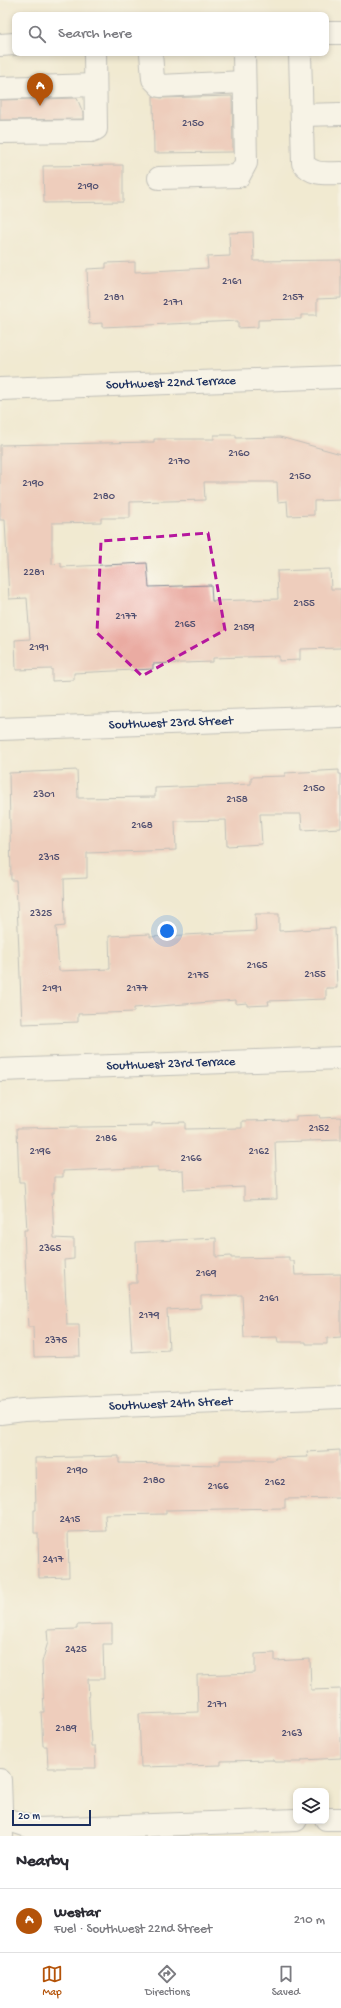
<!DOCTYPE html>
<meta charset="utf-8">
<style>
body{margin:0;font-family:"Gochi Hand",sans-serif;background:#f2f2f3;color:#2b2b33}
.controls{position:absolute;right:12px;bottom:12px;display:grid;overflow:hidden;border-radius:8px;box-shadow:0 2px 6px #0003}
.controls button{width:36px;height:36px;display:grid;place-items:center;padding:0;border:0;border-bottom:1px solid #e1e1e2;background:#fff;color:#2b2b33;font:20px sans-serif}
.scale{position:absolute;left:12px;bottom:10px;width:79px;box-sizing:border-box;padding-left:4px;border:2px solid #1b2f5e;border-top:0;font-size:11px;line-height:14px;white-space:nowrap;color:#1b2f5e;-webkit-text-stroke:3px #fdfcf7;paint-order:stroke}
.you{position:absolute;left:167px;top:931px;width:14px;height:14px;margin:-10px;border:3px solid #fff;border-radius:50%;background:#1a73e8;box-shadow:0 0 0 6px #1a73e833}
.badge{display:grid;place-items:center;width:26px;height:26px;border-radius:50%;background:#b45309;color:#fff;font-size:13px;font-weight:700}
.pin{position:absolute;translate:-50% -33px;filter:drop-shadow(0 1px 2px #0008)}
.pin::after{content:'';position:absolute;top:21px;width:14px;height:12px;background:inherit;clip-path:polygon(0 0,100% 0,50% 100%)}
.list{margin:0;padding:0;list-style:none}
h2{display:flex;justify-content:space-between;align-items:center;height:52px;margin:0;padding:0 16px;font-size:17px}
h2 small{font-size:13px;font-weight:400;color:#7c7c81}
.list li{display:grid;grid-template-columns:26px 1fr auto;gap:12px;align-items:center;box-sizing:border-box;height:64px;padding:0 16px;border-top:1px solid #e1e1e2}
.list b{display:block;font-size:15px;white-space:nowrap}
.list p{margin:0;font-size:13px;white-space:nowrap;color:#7c7c81}
.list em{font-size:13px;font-style:normal;color:#7c7c81}
.icon{flex:none;width:22px;height:22px;fill:none;stroke:currentColor;stroke-width:2;stroke-linecap:round;stroke-linejoin:round}
.map{position:relative;flex:none;width:341px;height:1836px;overflow:hidden}
.search{position:absolute;background:#fff;box-shadow:0 2px 6px #0003;left:12px;right:12px;top:12px;height:44px;display:flex;align-items:center;gap:10px;box-sizing:border-box;padding:0 14px;border-radius:8px;color:#7c7c81;font-size:15px}
.sheet{height:116px;background:#fff}
nav{display:flex;justify-content:space-around;align-items:center;box-sizing:border-box;height:56px;border-top:1px solid #e1e1e2;background:#fff;font-size:11px;color:#7c7c81}
nav a{display:grid;justify-items:center;gap:2px}
nav .on{color:#b45309}
.map>svg:first-child{display:block}
.building{fill:#eaaba2}
.lines{fill:none;stroke-linecap:round;stroke-linejoin:round}
.minor-casing{stroke:#868c98;stroke-width:24}
.major-casing{stroke:#868c98;stroke-width:24}
.minor{stroke:#fff;stroke-width:22}
.major{stroke:#fff;stroke-width:22}
.marked{fill:none;stroke:#b5179e;stroke-width:3;stroke-dasharray:8 5;stroke-linejoin:round}
.labels{text-anchor:middle;dominant-baseline:central;stroke-width:3.5;stroke-linejoin:round;paint-order:stroke}
.number-label{font-size:11px;fill:#4f4e6f}
.street-label{font-size:13px;fill:#1b2f5e;stroke:#fdfcf7}
</style>
<div class="map">
<svg width="341" height="1836" viewBox="0 0 341 1836">
<rect width="100%" height="100%" fill="#fdfcf7"/>
<filter id="ink" filterUnits="userSpaceOnUse"><feTurbulence type="fractalNoise" baseFrequency=".025" numOctaves="2"/><feDisplacementMap in="SourceGraphic" scale="8" xChannelSelector="R" yChannelSelector="G"/><feConvolveMatrix kernelMatrix="1 2 1 2 8 2 1 2 1" color-interpolation-filters="sRGB"/></filter>
<filter id="wash" filterUnits="userSpaceOnUse"><feTurbulence type="fractalNoise" baseFrequency=".012" numOctaves="4" result="noise"/><feDisplacementMap in="SourceGraphic" scale="16" xChannelSelector="R" yChannelSelector="G"/><feGaussianBlur stdDeviation="0.9" result="paint"/><feColorMatrix in="noise" values="0 0 0 0 0 0 0 0 0 0 0 0 0 0 0 0 0 1.4 0 .05"/><feComposite in="paint" operator="in"/></filter>
<g filter="url(#wash)">
<rect width="100%" height="100%" fill="#f1ead1"/>
<g id="blocks">
<path class="building" d="M153 96 161 98 232 96 233 152 154 153Z
M77 98 83 113V119L0 120V100Z
M123 165V202L44 203 43 166Z
M253 232 254 261 341 260V298L317 299V315H301V319L258 320V327L238 328V321L102 327V323L89 324 87 269 106 268V263L135 262V272L208 268 207 257 230 256 229 233Z
M214 435H236V438L280 437 341 454V500L314 501V515L288 516 287 501 278 502 277 482H204L205 500 130 502V518H101V522L52 523V564L61 563V567L147 563 149 587 211 585 212 601 278 599 277 571 330 569 331 589H341V648L300 649V660L279 661V656L213 658V662L153 664V669L74 673V680L52 681V669L16 670 15 640 30 639 27 598 9 599 5 520H0V445L154 442V439H214Z
M77 770 78 798 155 797V788L251 784V777L285 776V773L339 770V774H341V828L302 830 301 814H260L262 844 227 846 226 820 175 821 176 850 87 853V878L64 879 65 926 56 927 59 971 110 969 109 936 150 934V937L256 931 255 914H279V931L335 928 337 988H326V999L268 1001 269 1005 247 1006V1003L236 1004V1000L134 1008V1012L78 1014V1022L22 1024 16 880H11L9 773Z
M319 1115 320 1118 341 1117V1140L275 1142 277 1199 244 1200V1187L184 1190 183 1170 158 1171V1167L63 1171V1177H54V1193H52L54 1238 74 1239V1259L64 1260 67 1325H79L80 1356 34 1357 33 1327H28L24 1230H27L24 1182H19L17 1128 152 1126V1123L185 1122V1129L242 1128V1121L296 1120V1116Z
M216 1238V1257L231 1256V1258L289 1257V1261H294L295 1275 341 1274V1337L327 1338V1344H306V1342H278L277 1337 244 1338 242 1295 201 1296V1308L167 1310 169 1350 132 1352 128 1283H137L136 1242Z
M340 1450 341 1498 285 1499V1508L166 1510V1514L105 1515 106 1531 68 1532 69 1577 39 1578 38 1533H34V1510H36L35 1458 119 1456V1463L220 1465V1460H275V1458L308 1457 307 1452Z
M112 1624V1644H103L104 1679H88L91 1746H95L96 1768H48L47 1746H43L41 1712H44L42 1662 48 1642 47 1630 77 1629V1625Z
M275 1653V1661L310 1659 311 1690 341 1689V1758L302 1760V1762H274L273 1760 221 1761V1765L141 1767 139 1714 198 1712 197 1675 255 1673V1654Z"/>
</g>
</g>
<g filter="url(#ink)">
<use href="#blocks" fill-opacity="0" stroke="#868c98" stroke-width="1"/>
<g class="lines">
<g class="minor-casing">
<g id="minor">
<path d="M151 53 153 79 160 86 244 82"/>
<path d="M300 53 303 163C313 176 326 173 341 173"/>
<path d="M0 88 95 85"/>
<path d="M302 115 341 114"/>
<path d="M0 132 91 131 96 129 95 53"/>
<path d="M159 178 239 176 246 163 244 53"/>
<path id="s1" d="M0 389 341 377"/>
<path id="s2" d="M0 729 341 717"/>
<path id="s3" d="M0 1070 341 1058"/>
<path id="s4" d="M0 1413 23 1410 341 1397"/>
<path d="M0 1817 37 1829 296 1820"/>
<path d="M326 1819H341"/>
</g>
</g>
<g class="major-casing">
<path id="major" d="M326 33H341
M0 45 15 44
M0 1780 2 1836"/>
</g>
<use href="#minor" class="minor"/>
<use href="#major" class="major"/>
</g>
</g>
<path d="M0 0H341V1836H0ZM208 533 225 630 142 676 97 633 101 541Z" fill="#f1ead1" fill-opacity=".55" fill-rule="evenodd"/>
<path class="marked" d="M208 533 225 630 142 676 97 633 101 541Z"/>
<g class="labels">
<g class="number-label">
<text x="193" y="124">2150</text>
<text x="88" y="187">2190</text>
<text x="232" y="282">2161</text>
<text x="114" y="298">2181</text>
<text x="293" y="298">2157</text>
<text x="173" y="303">2171</text>
<text x="239" y="454">2160</text>
<text x="179" y="462">2170</text>
<text x="300" y="477">2150</text>
<text x="33" y="484">2190</text>
<text x="104" y="497">2180</text>
<text x="34" y="573">2281</text>
<text x="304" y="604">2155</text>
<text x="126" y="617">2177</text>
<text x="185" y="625">2165</text>
<text x="244" y="628">2159</text>
<text x="39" y="648">2191</text>
<text x="314" y="789">2150</text>
<text x="44" y="795">2301</text>
<text x="237" y="800">2158</text>
<text x="142" y="826">2168</text>
<text x="49" y="858">2315</text>
<text x="41" y="914">2325</text>
<text x="257" y="966">2165</text>
<text x="315" y="975">2155</text>
<text x="198" y="976">2175</text>
<text x="52" y="989">2191</text>
<text x="137" y="989">2177</text>
<text x="319" y="1129">2152</text>
<text x="106" y="1139">2186</text>
<text x="40" y="1152">2196</text>
<text x="259" y="1152">2162</text>
<text x="191" y="1159">2166</text>
<text x="50" y="1249">2365</text>
<text x="206" y="1274">2169</text>
<text x="269" y="1299">2161</text>
<text x="149" y="1316">2179</text>
<text x="56" y="1341">2375</text>
<text x="77" y="1471">2190</text>
<text x="154" y="1481">2180</text>
<text x="275" y="1483">2162</text>
<text x="218" y="1487">2166</text>
<text x="70" y="1520">2415</text>
<text x="53" y="1560">2417</text>
<text x="76" y="1650">2425</text>
<text x="217" y="1705">2171</text>
<text x="66" y="1729">2189</text>
<text x="292" y="1734">2163</text>
</g>
<g class="street-label">
<text stroke="none"><textPath href="#s1" startOffset="171">Southwest 22nd Terrace</textPath></text>
<text stroke="none"><textPath href="#s2" startOffset="171">Southwest 23rd Street</textPath></text>
<text stroke="none"><textPath href="#s3" startOffset="171">Southwest 23rd Terrace</textPath></text>
<text stroke="none"><textPath href="#s4" startOffset="171">Southwest 24th Street</textPath></text>
</g>
</g>
</svg>
<div class="controls">
<button><svg class="icon" aria-label="layers" viewBox="0 0 24 24"><path d="M12 4l9 5-9 5-9-5zM3 14l9 5 9-5"/></svg></button>
</div>
<div class="scale">20 m</div>
<div class="you"></div>
<div class="pin badge" style="left:40px;top:106px">A</div>
<div class="search"><svg class="icon" aria-label="search" viewBox="0 0 24 24"><circle cx="10" cy="10" r="6"/><path d="M15 15l6 6"/></svg>Search here</div>
</div>
<section class="sheet">
<h2>Nearby<small></small></h2>
<ul class="list">
<li><span class="badge">A</span><div><b>Westar</b><p>Fuel · Southwest 22nd Street</p></div><em>210 m</em></li>
</ul>
</section>
<nav>
<a class="on"><svg class="icon" aria-label="map" viewBox="0 0 24 24"><path d="M3 6l6-2 6 2 6-2v14l-6 2-6-2-6 2zM9 4v14M15 6v14"/></svg>Map</a>
<a><svg class="icon" aria-label="directions" viewBox="0 0 24 24"><path d="M12 3l9 9-9 9-9-9zM9 14v-3h6M13 9l2 2-2 2"/></svg>Directions</a>
<a><svg class="icon" aria-label="saved" viewBox="0 0 24 24"><path d="M7 4h10v16l-5-4-5 4z"/></svg>Saved</a>
</nav>
